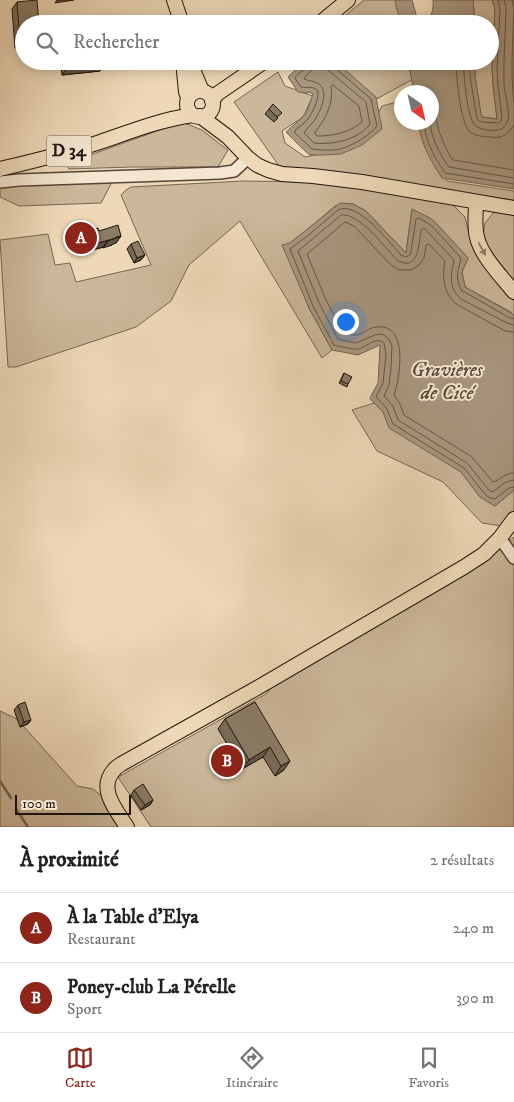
<!DOCTYPE html>
<html lang="fr">
<meta charset="utf-8">
<style>
body{margin:0;font-family:"IM FELL DW Pica",serif;background:#f2f2f2;color:#202124}
.compass{position:absolute;left:394px;top:85px;width:45px;height:45px;border-radius:50%;background:#fff;box-shadow:0 2px 12px #0003;rotate:146deg}
.scale{position:absolute;left:15px;bottom:12px;width:116px;box-sizing:border-box;padding-left:5px;border:2px solid #20160e;border-top:0;font-size:14px;line-height:18px;white-space:nowrap;color:#20160e;-webkit-text-stroke:4px #f4e6d0;paint-order:stroke}
.you{position:absolute;left:345px;top:321px;width:18px;height:18px;margin:-12px;border:4px solid #fff;border-radius:50%;background:#1a73e8;box-shadow:0 0 0 8px #1a73e833}
.badge{display:grid;place-items:center;width:32px;height:32px;border-radius:50%;background:#8f2418;color:#fff;font-size:16px;font-weight:700}
.pin{position:absolute;translate:-50% -50%;border:2px solid #fff;box-shadow:0 1px 5px #0006}
.list{margin:0;padding:0;list-style:none}
h2{display:flex;justify-content:space-between;align-items:center;height:65px;margin:0;padding:0 20px;font-size:21px}
h2 small{font-size:16px;font-weight:400;color:#757577}
.list li{display:grid;grid-template-columns:32px 1fr auto;gap:15px;align-items:center;box-sizing:border-box;height:70px;padding:0 20px;border-top:1px solid #e0e0e0}
.list b{display:block;font-size:19px;white-space:nowrap}
.list p{margin:0;font-size:16px;white-space:nowrap;color:#757577}
.list em{font-size:16px;font-style:normal;color:#757577}
.icon{flex:none;width:28px;height:28px;fill:none;stroke:currentColor;stroke-width:2;stroke-linecap:round;stroke-linejoin:round}
.map{position:relative;flex:none;width:514px;height:827px;overflow:hidden}
.search{position:absolute;background:#fff;box-shadow:0 2px 12px #0003;left:15px;right:15px;top:15px;height:55px;display:flex;align-items:center;gap:12px;box-sizing:border-box;padding:0 18px;border-radius:28px;color:#757577;font-size:19px}
.sheet{height:205px;background:#fff}
nav{display:flex;justify-content:space-around;align-items:center;box-sizing:border-box;height:70px;border-top:1px solid #e0e0e0;background:#fff;font-size:14px;color:#757577}
nav a{display:grid;justify-items:center;gap:2px}
nav .on{color:#8f2418}
.map>svg:first-child{display:block}
.green{fill:#cbb79a;stroke:#766654}
.water{fill:#a8967e;stroke:#726351}
.lines{fill:none;stroke-linecap:round;stroke-linejoin:round}
.shore{stroke:#645646;stroke-width:1}
.stream{stroke:#726351;stroke-width:2.5}
.minor-casing{stroke:#544638;stroke-width:14}
.major-casing{stroke:#20160e;stroke-width:16}
.minor{stroke:#f4e6d0;stroke-width:11}
.major{stroke:#eed8b7;stroke-width:14}
.wall{fill:#786a58;stroke:#20160e}
.shaded-wall{fill:#615647;stroke:#20160e}
.building{fill:#8b7b66;stroke:#20160e}
.oneway{fill:#91816b}
.labels{text-anchor:middle;dominant-baseline:central;stroke-width:4;stroke-linejoin:round;paint-order:stroke}
.shield{fill:#f4e6d0;stroke:#605448;stroke-width:1}
.shield-label{font-size:18px;font-weight:bold;fill:#20160e}
.water-label{font-size:20px;font-style:italic;fill:#56493b;stroke:#f4e6d0}
</style>
<div class="map">
<svg width="514" height="827" viewBox="0 0 514 827">
<rect width="100%" height="100%" fill="#eed8b7"/>
<filter id="stains"><feTurbulence type="fractalNoise" baseFrequency=".004" numOctaves="4"/><feColorMatrix values="0 0 0 0 .2 0 0 0 0 .09 0 0 0 0 .02 0 0 0 .5 -.17"/></filter>
<radialGradient id="worn" r=".72"><stop offset=".6" stop-color="#630" stop-opacity="0"/><stop offset="1" stop-color="#630" stop-opacity=".3"/></radialGradient>
<path class="green" d="M364 0H398L404 24H335Z
M473 0H492L495 8 492 69 493 85 497 119 482 117 481 114 475 76V61H490V24H475Z
M319 61H413L417 77 371 102Z
M278 72 285 86 313 96 303 117 282 131 285 143 305 157 362 145 382 106 401 101 402 122 418 123 422 138 447 181 514 191V200L279 166 234 102Z
M182 122 202 130 228 150 218 167H132L69 169 65 164Z
M243 181 315 182 384 190 453 205 465 217 470 238 485 264 514 301V316L511 312 465 287 462 272 468 258 435 222 412 209 406 253 366 211 353 204 335 206 307 230 290 243 301 286 309 308 332 350 322 358 240 221 189 265 171 301 136 327 16 367H8L0 240 48 234 55 265 70 263 76 282 151 265 121 195 126 190 131 187Z
M112 182 101 203 19 206 0 197V185Z
M494 212 514 215V286L494 261 483 236 485 223Z
M374 403 383 412 461 472 480 497 495 506 514 490V511L502 526 482 523 443 482 377 451 352 410Z
M514 537V827H151L118 777 266 694 274 684 473 567 495 553Z
M0 711 17 719 77 786 93 789 103 797 122 827H0Z"/>
<path class="water" d="M395 0H412L417 18 423 24H401L396 6Z
M433 0H473L475 24H427C431 17 434 8 433 0Z
M492 0H514V189L442 178C431 161 420 143 419 123L432 122V92H414L408 61H475V76L481 114 482 117 497 119 493 85 492 69 495 8Z
M307 61H335L376 97 382 129 362 145 341 154 323 155H310L303 149 286 132 306 114 313 94 309 92 306 93 298 92 288 77 295 70Z
M340 203 353 204 366 211 406 253 412 209 430 218 435 222 468 258 462 272 465 287 511 313 514 316V490L495 506 480 497 461 472 389 428 383 412 371 400 370 398 378 383 380 345 358 355 332 350 309 308 282 245 290 243Z"/>
<g class="lines">
<path class="shore" d="M512 0 514 9C513 40 510 71 514 102
M309 61C309 70 298 71 295 78L301 87C307 88 312 86 317 90 321 95 313 111 310 116 307 122 300 126 295 130V133L312 149C320 150 331 151 340 149 352 146 369 136 377 126L371 99 334 67 333 61
M316 61C315 72 308 71 304 79 309 81 314 81 319 84 330 92 320 112 314 121 311 125 307 128 304 133L314 143C333 145 358 140 370 124L366 102 329 71 327 67 326 61
M456 61C456 75 460 121 469 131 475 136 484 137 491 137 502 139 509 134 514 125
M464 61C463 73 467 118 475 125 479 130 491 131 497 130 502 130 506 126 508 120 510 109 504 93 504 82 503 58 506 33 506 8L504 0
M470 61V76L477 119 481 122 498 123 501 121 502 118 498 85 497 69 500 9 498 0
M333 85 359 106 362 122C349 133 333 136 317 136L315 134V132C325 120 334 103 331 87Z
M432 109C438 116 436 123 439 131 443 142 447 152 453 160L514 170
M424 122C425 141 435 158 445 173L514 184
M430 122C431 138 440 155 449 167L514 178
M514 319 510 318 461 290C455 275 458 272 461 258L432 226 419 218 416 219 411 252 410 255 406 257 401 255C389 242 357 200 338 210L310 234 290 249 313 306 334 345C339 346 353 350 358 349 367 347 376 336 384 343L386 355 383 383 376 397 387 409 393 424 464 468 484 493 488 497 495 499 509 488 514 487
M514 325 507 323 461 299C448 288 451 274 454 260L424 228 421 230C419 243 419 273 397 260 385 248 359 212 341 215L298 251 319 303 338 339 356 343 375 335 379 334 384 335 389 339 392 346 391 368 389 385 384 396 393 406 398 420 467 463 488 489 492 492 494 491 506 482 514 480
M514 332 505 331 458 305C443 295 442 277 445 261L429 244 426 245 424 258 419 265 411 270H399L391 265 354 226 345 222 307 254 326 300 344 333C347 333 352 336 355 335 363 335 369 327 377 327 409 323 400 378 394 395L400 404 404 415 472 457 493 482C501 480 504 473 514 473"/>
<path class="stream" d="M0 781 11 798
M16 809 28 827"/>
<g class="minor-casing">
<path id="minor" d="M0 182 19 180 220 173 234 171 248 158
M500 538 514 558"/>
</g>
<g class="major-casing">
<path id="major" d="M174 0 182 24
M319 24 348 0
M183 61 186 92 188 97
M192 61 194 72 202 91
M187 104a13 13 0 1 1 26 0a13 13 0 1 1-26 0Z
M212 101 217 94 265 61
M200 116 228 137 248 158 257 165 268 170 282 174 313 176 362 182 514 208
M0 169C34 161 68 153 100 142 132 131 159 120 193 115
M476 202C476 212 474 227 477 237 481 256 502 277 514 292
M127 827C117 811 97 789 114 770 116 767 120 765 123 763L257 688 464 567 484 554 500 538 514 519"/>
</g>
<use href="#minor" class="minor"/>
<use href="#major" class="major"/>
</g>
<path class="wall" d="M17 2 24 47 15 48 12 9Z
M60 61H107L100 71 62 75Z
M269 109 278 118 274 122 265 114Z
M99 231 121 236 116 243 113 244 112 245 92 250 90 252 84 254 80 239 85 232Z
M131 244 145 255 141 260 134 263 127 249Z
M344 373 348 384 347 387 339 383Z
M255 702 284 770 275 776 263 757 242 769 218 729 225 719Z
M18 705 31 720 28 724 20 727 14 710Z
M134 790 153 800 150 805 141 810 131 795Z"/>
<path class="shaded-wall" d="M57 0H74L55 3Z
M20 40H24V47L15 48Z
M107 62 100 71 62 75 69 65Z
M121 236 116 243 113 244 112 245 103 248 108 241Z
M108 240 103 247 92 250 90 252 84 254 89 247 95 244Z
M145 255 141 260 134 263 137 258Z
M31 720 28 724 20 727 24 722Z
M270 747 263 757 242 769 249 760Z
M290 761 284 770 275 776 281 766Z
M153 800 150 805 141 810 145 805Z"/>
<path class="building" d="M37 0 39 24H24V40H20L17 2Z
M68 61H107V62L69 65Z
M273 104 282 113 277 117 269 109Z
M118 225 121 236 116 237V238L95 244V245L89 247 85 232 98 228 99 231Z
M138 241 145 255 137 258 131 244Z
M344 373 352 377 348 384 341 381Z
M25 702 31 720 24 722 18 705Z
M255 702 290 761 281 766 270 747 249 760 225 719Z
M143 784 153 800 145 805 134 790Z"/>
<defs><path id="oneway-solid" d="M-6-.8H1V-3.2L6.5 0L1 3.2V.8H-6Z" transform="scale(1.25)"/></defs>
<use class="oneway" href="#oneway-solid" transform="translate(482 249) rotate(62)"/>
<g class="labels">
<rect class="shield" x="46.5" y="135.5" width="45" height="31" rx="4"/>
<g class="shield-label">
<text x="69" y="151">D 34</text>
</g>
<g class="water-label">
<text x="447" y="370">Gravières<tspan x="447" dy="23">de Cicé</tspan></text>
</g>
</g>
<rect width="100%" height="100%" filter="url(#stains)"/>
<rect width="100%" height="100%" fill="url(#worn)"/>
</svg>
<svg class="compass" viewBox="-18 -18 36 36"><path d="M0-13l5 13h-10z" fill="#e53935"/><path d="M0 13l5-13h-10z" fill="#757577"/></svg>
<div class="scale">100 m</div>
<div class="you"></div>
<div class="pin badge" style="left:81px;top:238px">A</div>
<div class="pin badge" style="left:227px;top:761px">B</div>
<div class="search"><svg class="icon" aria-label="search" viewBox="0 0 24 24"><circle cx="10" cy="10" r="6"/><path d="M15 15l6 6"/></svg>Rechercher</div>
</div>
<section class="sheet">
<h2>À proximité<small>2 résultats</small></h2>
<ul class="list">
<li><span class="badge">A</span><div><b>À la Table d’Elya</b><p>Restaurant</p></div><em>240 m</em></li>
<li><span class="badge">B</span><div><b>Poney-club La Pérelle</b><p>Sport</p></div><em>390 m</em></li>
</ul>
</section>
<nav>
<a class="on"><svg class="icon" aria-label="map" viewBox="0 0 24 24"><path d="M3 6l6-2 6 2 6-2v14l-6 2-6-2-6 2zM9 4v14M15 6v14"/></svg>Carte</a>
<a><svg class="icon" aria-label="directions" viewBox="0 0 24 24"><path d="M12 3l9 9-9 9-9-9zM9 14v-3h6M13 9l2 2-2 2"/></svg>Itinéraire</a>
<a><svg class="icon" aria-label="saved" viewBox="0 0 24 24"><path d="M7 4h10v16l-5-4-5 4z"/></svg>Favoris</a>
</nav>
